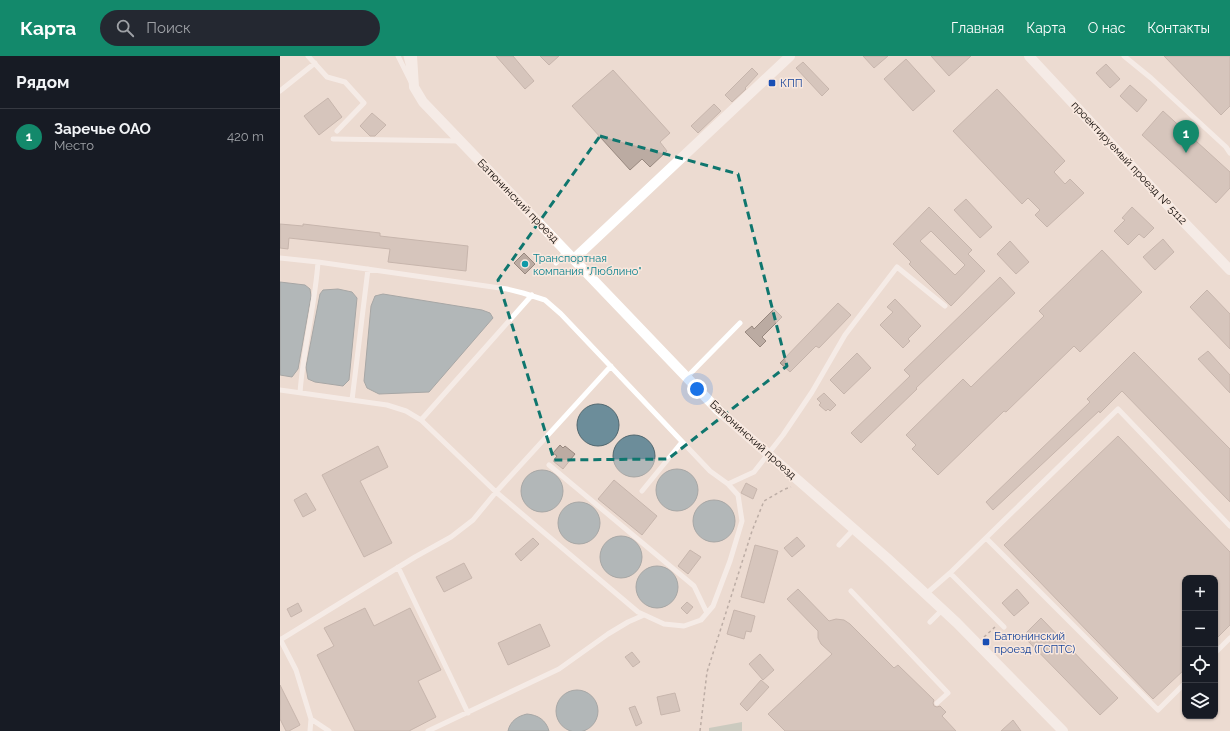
<!DOCTYPE html>
<html lang="ru">
<meta charset="utf-8">
<style>
body{margin:0;font-family:Raleway,sans-serif;background:#242831;color:#f1f3f6}
.controls{position:absolute;right:12px;bottom:12px;display:grid;overflow:hidden;border-radius:8px;box-shadow:0 1px 3px #0004}
.controls button{width:36px;height:36px;display:grid;place-items:center;padding:0;border:0;border-bottom:1px solid #363941;background:#171b24;color:#f1f3f6;font:20px sans-serif}
.you{position:absolute;left:417px;top:333px;width:14px;height:14px;margin:-10px;border:3px solid #fff;border-radius:50%;background:#1a73e8;box-shadow:0 0 0 6px #1a73e833}
.badge{display:grid;place-items:center;width:26px;height:26px;border-radius:50%;background:#13896b;color:#fff;font-size:13px;font-weight:700}
.pin{position:absolute;translate:-50% -33px;filter:drop-shadow(0 1px 2px #0008)}
.pin::after{content:'';position:absolute;top:21px;width:14px;height:12px;background:inherit;clip-path:polygon(0 0,100% 0,50% 100%)}
.list{margin:0;padding:0;list-style:none}
h2{display:flex;justify-content:space-between;align-items:center;height:52px;margin:0;padding:0 16px;font-size:17px}
h2 small{font-size:13px;font-weight:400;color:#9ea1a6}
.list li{display:grid;grid-template-columns:26px 1fr auto;gap:12px;align-items:center;box-sizing:border-box;height:56px;padding:0 16px;border-top:1px solid #363941}
.list b{display:block;font-size:15px;white-space:nowrap}
.list p{margin:0;font-size:13px;white-space:nowrap;color:#9ea1a6}
.list em{font-size:13px;font-style:normal;color:#9ea1a6}
.icon{flex:none;width:22px;height:22px;fill:none;stroke:currentColor;stroke-width:2;stroke-linecap:round;stroke-linejoin:round}
.map{position:relative;flex:none;width:950px;height:675px;overflow:hidden}
header{display:flex;align-items:center;gap:24px;box-sizing:border-box;height:56px;padding:0 20px;background:#13896b;color:#fff}
header strong{font-size:19px}
nav{display:flex;gap:22px;margin-inline-start:auto;font-size:14px}
.search{width:280px;height:36px;background:#242831;display:flex;align-items:center;gap:10px;box-sizing:border-box;padding:0 14px;border-radius:22px;color:#9ea1a6;font-size:15px}
main{display:flex}
aside{flex:1;background:#171b24}
.map>svg:first-child{display:block}
.green{fill:#a3b7a9}
.water{fill:#6c8d9a;stroke:#51676f}
.building{fill:#bbaba2;stroke:#98887f;fill-rule:evenodd}
.lines{fill:none;stroke-linecap:round;stroke-linejoin:round}
.path{stroke:#81766f;stroke-width:1.5;stroke-dasharray:3 3;stroke-linecap:butt}
.service{stroke:#fff;stroke-width:5}
.minor{stroke:#fff;stroke-width:10}
.marked{fill:none;stroke:#0f766e;stroke-width:3;stroke-dasharray:8 5;stroke-linejoin:round}
.transit-dot{fill:#1a4fb4;stroke:#f9e8de;stroke-width:1.5}
.culture-dot{fill:#0f9aa8;stroke:#f9e8de;stroke-width:1.5}
.labels{text-anchor:middle;dominant-baseline:central;stroke-width:3;stroke-linejoin:round;paint-order:stroke}
.transit-label{font-size:11px;fill:#164399;stroke:#f9e8de;text-anchor:start}
.street-label{font-size:11px;fill:#130e0b;stroke:#f9e8de}
.culture-label{font-size:11px;fill:#0d838f;stroke:#f9e8de;text-anchor:start}
</style>
<header>
<strong>Карта</strong>
<div class="search"><svg class="icon" aria-label="search" viewBox="0 0 24 24"><circle cx="10" cy="10" r="6"/><path d="M15 15l6 6"/></svg>Поиск</div>
<nav><a>Главная</a><a>Карта</a><a>О нас</a><a>Контакты</a></nav>
</header>
<main>
<aside>
<h2>Рядом<small></small></h2>
<ul class="list">
<li><span class="badge">1</span><div><b>Заречье ОАО</b><p>Место</p></div><em>420 m</em></li>
</ul>
</aside>
<div class="map">
<svg width="950" height="675" viewBox="0 0 950 675">
<rect width="100%" height="100%" fill="#ecdbd1"/>
<path class="green" d="M462 666V675H429V672Z"/>
<path class="water" d="M0 226 25 229 30 233 31 240 18 313 12 321 0 319Z
M58 233 72 236 77 242 69 324 63 330 35 326 28 323 26 311 40 238 43 234Z
M103 238 202 254 210 257 213 262 149 336 99 338 87 332 84 325 91 250 95 240Z
M297 369a21 21 0 1 1 42 0a21 21 0 1 1-42 0Z
M333 400a21 21 0 1 1 42 0a21 21 0 1 1-42 0Z
M376 434a21 21 0 1 1 42 0a21 21 0 1 1-42 0Z
M241 435a21 21 0 1 1 42 0a21 21 0 1 1-42 0Z
M413 465a21 21 0 1 1 42 0a21 21 0 1 1-42 0Z
M278 467a21 21 0 1 1 42 0a21 21 0 1 1-42 0Z
M320 501a21 21 0 1 1 42 0a21 21 0 1 1-42 0Z
M356 531a21 21 0 1 1 42 0a21 21 0 1 1-42 0Z
M276 655a21 21 0 1 1 42 0a21 21 0 1 1-42 0Z
M247 658C258 659 266 664 269 675H228C230 665 238 660 247 658Z"/>
<path class="building" d="M216 0H233L254 25 245 33Z
M260 0H279L269 9Z
M583 0H608L594 12Z
M651 0H691L669 20Z
M884 0H950V50L941 59Z
M626 3 655 35 633 55 604 23Z
M523 6 549 33 542 40 516 12Z
M826 8 840 23 830 32 816 17Z
M472 12 478 18 465 32 466 33 452 46 445 39Z
M333 14 390 77 380 86 387 95 370 111 362 103 350 114 292 50Z
M850 29 867 44 857 56 840 40Z
M717 33 785 105 774 116 785 128 790 123 804 137 767 171 755 159 760 154 748 142 742 148 673 75Z
M48 42 62 61 39 79 24 60Z
M434 48 441 55 418 77 411 70Z
M883 55 950 116V132L936 147 862 79Z
M92 57 106 69 95 80H90L80 70Z
M686 143 712 171 700 182 674 154Z
M649 151 692 194 688 198 705 215 671 250 629 208 631 206 613 188ZM651 175 685 209 675 219 640 185Z
M852 151 874 172 864 182 859 178 848 189 834 175 845 164 842 162Z
M0 168 23 170V168L100 177V180L188 190 186 215 108 206 110 193 9 182 8 193 0 192Z
M883 183 894 196 875 214 863 201Z
M730 185 749 206 736 218 717 198Z
M822 194 862 236 800 296 794 290 726 356 724 355 658 419 632 393 636 389 626 379 683 323 691 331 764 260 759 255Z
M244 197 255 208 245 218 234 207Z
M720 221 735 237 636 332 637 333 581 387 571 377 630 320 624 314Z
M927 234 950 258V293L910 251Z
M615 243 641 270 628 283 630 285 623 292 600 269 613 256 607 251Z
M558 247 571 259 539 292 536 290 510 316 500 307Z
M494 253 502 261 482 281 486 285 480 291 465 276 472 270 474 273Z
M928 295 950 319V337L918 303Z
M854 296 950 393V446L842 335 820 357 819 355 713 454 706 446 810 346 807 343Z
M577 297 591 312 564 338 550 324Z
M544 337 556 349 550 355 548 353 546 355 539 349 541 347 537 343Z
M838 380 950 496V569L935 584V522H905V613L873 643 724 489Z
M280 389 283 392 285 390 295 398 283 413 273 405 277 400 273 397Z
M98 390 108 411 80 425 112 487 84 501 42 419Z
M334 424 377 460 362 479 318 443Z
M466 427 477 433 473 443 461 437Z
M26 437 36 454 23 461 14 444Z
M517 481 525 490 512 501 504 492Z
M253 482 259 488 241 505 235 498Z
M475 489 498 495 484 547 461 541Z
M410 494 421 501 408 518 398 510Z
M184 507 192 522 164 536 156 521Z
M518 533 549 565 556 563 564 564 570 568 614 612 618 609 654 644 653 647 654 650 657 651 660 650 666 656 662 660 676 675H505L488 658 552 598 541 588 538 582V575L507 543Z
M737 533 749 547 734 560 722 547Z
M407 546 413 551 407 558 401 552Z
M18 547 22 555 11 561 7 553Z
M85 552 94 570 130 552 161 614 138 625 156 661 129 675H75L37 599 54 590 44 572Z
M454 554 475 560 471 576 466 575 464 583 447 578Z
M761 562 838 642 820 659 743 580Z
M260 568 270 590 228 609 218 587Z
M352 596 360 606 353 611 345 601Z
M480 598 494 614 483 624 469 608Z
M481 624 489 631 467 655 460 648Z
M0 629 20 669 9 675H6L0 663Z
M395 637 400 655 381 659 377 641Z
M355 650 362 667 356 670 349 652Z
M733 664 741 675H721Z"/>
<g class="lines">
<path class="path" d="M704 581 715 571
M420 675 427 616 472 475 484 445 505 433 511 431"/>
<path class="service" d="M28 0 47 21 65 26 84 47 57 75
M118 0 131 26
M126 0 129 12
M844 0 871 22 946 91 950 97
M0 35 35 7
M53 83 180 85
M0 202 38 206 227 233 243 237 265 244 281 258 430 415 448 428 458 439 462 465 450 505 433 550 421 564 404 570 384 568 358 556 216 436 141 364 126 355 107 349 0 334
M276 207 286 195
M407 321 460 267
M20 337C23 293 35 250 38 206
M72 344 88 213
M141 364 252 239
M269 409 414 530 427 557
M448 428 474 416 503 379 532 336 565 279 617 211 665 250
M362 435 402 386
M706 482 878 654 905 627
M559 489 574 473
M118 511 188 657
M670 517 838 353 950 470
M571 535 668 637 657 647
M646 538 670 517 724 571
M650 566 662 554
M0 583 16 614 31 663 30 675
M0 584 135 501 171 481 193 464 216 436 331 310
M935 597 950 582
M31 663 49 675
M148 675 279 613 328 578 348 566 364 559"/>
<path class="minor" d="M132 0 134 31 143 46 438 354 607 502 677 567 783 675
M749 0 898 160 950 214
M294 203 510 0"/>
</g>
<path d="M0 0H950V675H0ZM320 80 458 118 507 310 388 403 274 404 218 224Z" fill="#ecdbd1" fill-opacity=".55" fill-rule="evenodd"/>
<path class="marked" d="M320 80 458 118 507 310 388 403 274 404 218 224Z"/>
<g class="transit-dot">
<rect x="488" y="23" width="8" height="8" rx="2"/>
<rect x="702" y="582" width="8" height="8" rx="2"/>
</g>
<circle class="culture-dot" cx="245" cy="208" r="4"/>
<g class="labels">
<g class="transit-label">
<text x="500" y="27">КПП</text>
<text x="714" y="580">Батюнинский<tspan x="714" dy="13">проезд (ГСПТС)</tspan></text>
</g>
<g class="street-label">
<text transform="translate(849 107) rotate(47)">проектируемый проезд № 5112</text>
<text transform="translate(238 145) rotate(46)">Батюнинский проезд</text>
<text transform="translate(473 384) rotate(42)">Батюнинский проезд</text>
</g>
<g class="culture-label">
<text x="253" y="202">Транспортная<tspan x="253" dy="13">компания "Люблино"</tspan></text>
</g>
</g>
</svg>
<div class="controls">
<button>+</button>
<button>−</button>
<button><svg class="icon" aria-label="locate" viewBox="0 0 24 24"><circle cx="12" cy="12" r="6"/><path d="M12 2v4M12 18v4M2 12h4M18 12h4"/></svg></button>
<button><svg class="icon" aria-label="layers" viewBox="0 0 24 24"><path d="M12 4l9 5-9 5-9-5zM3 14l9 5 9-5"/></svg></button>
</div>
<div class="you"></div>
<div class="pin badge" style="left:906px;top:97px">1</div>
</div>
</main>
